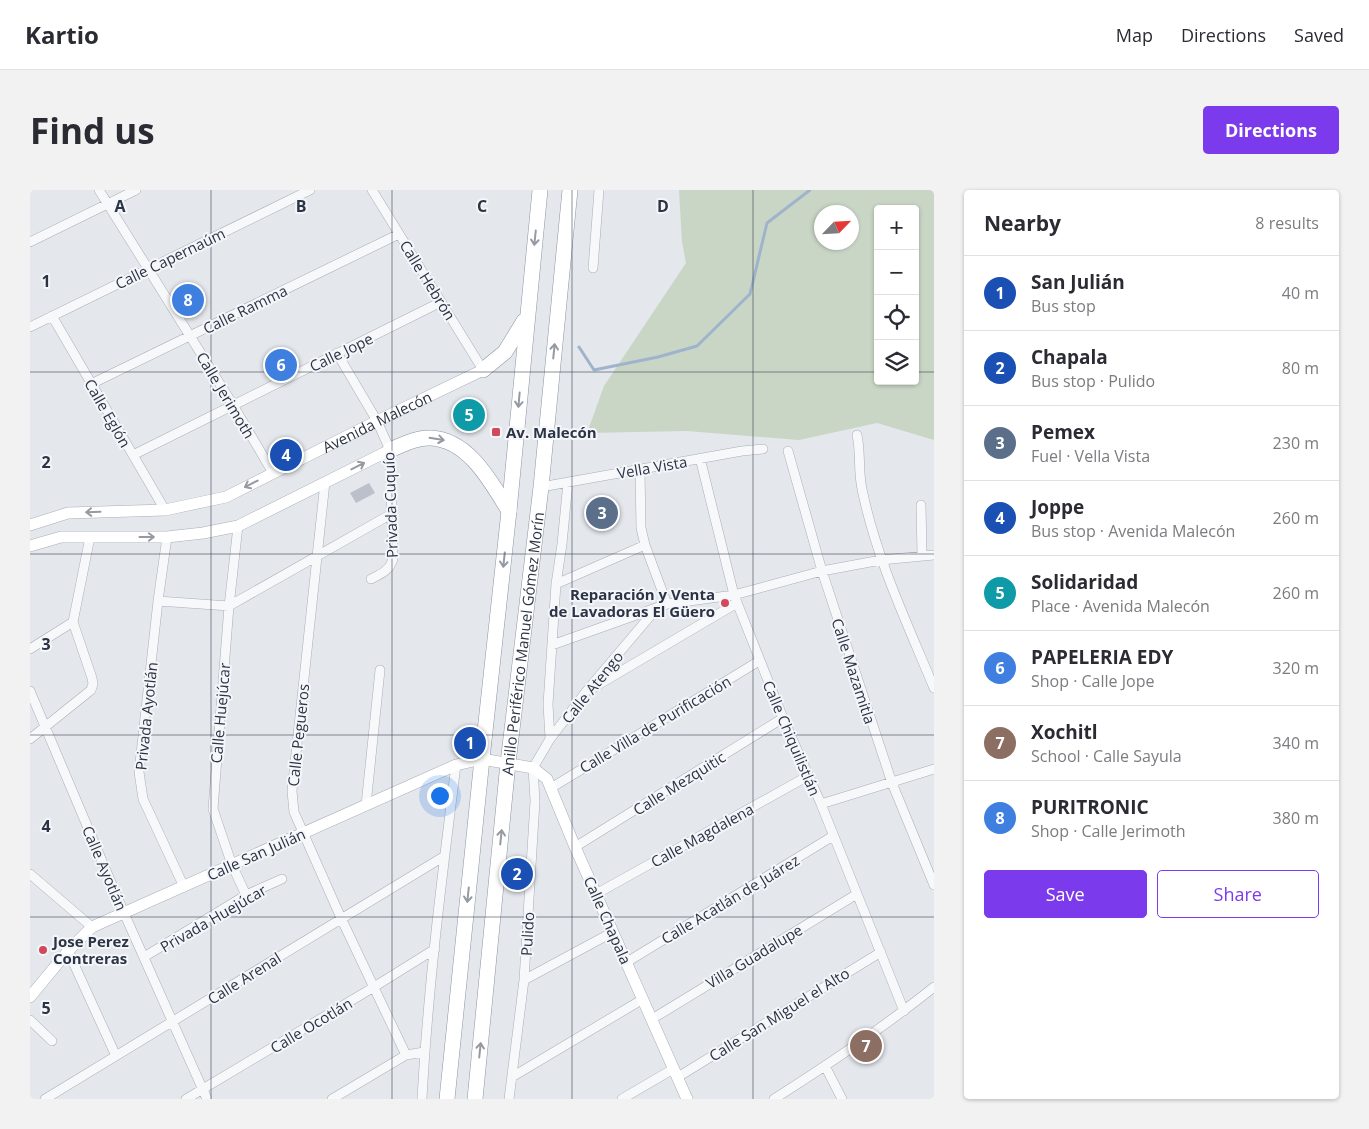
<!DOCTYPE html>
<meta charset="utf-8">
<style>
body{margin:0;font-family:"Open Sans",sans-serif;background:#f2f2f3;color:#2b2b33}
.controls{position:absolute;right:15px;top:15px;display:grid;overflow:hidden;border-radius:5px;box-shadow:0 1px 4px #0004}
.controls button{width:45px;height:45px;display:grid;place-items:center;padding:0;border:0;border-bottom:1px solid #e1e1e2;background:#fff;color:#2b2b33;font:25px sans-serif}
.compass{position:absolute;left:784px;top:15px;width:45px;height:45px;border-radius:50%;background:#fff;box-shadow:0 1px 4px #0004;rotate:65deg}
.you{position:absolute;left:409px;top:605px;width:18px;height:18px;margin:-12px;border:4px solid #fff;border-radius:50%;background:#1a73e8;box-shadow:0 0 0 8px #1a73e833}
.badge{display:grid;place-items:center;width:32px;height:32px;border-radius:50%;background:#7c3aed;color:#fff;font-size:16px;font-weight:700}
.pin{position:absolute;translate:-50% -50%;border:2px solid #fff;box-shadow:0 1px 5px #0006}
.list{margin:0;padding:0;list-style:none}
h2{display:flex;justify-content:space-between;align-items:center;height:65px;margin:0;padding:0 20px;font-size:21px}
h2 small{font-size:16px;font-weight:400;color:#7c7c81}
.list li{display:grid;grid-template-columns:32px 1fr auto;gap:15px;align-items:center;box-sizing:border-box;height:75px;padding:0 20px;border-top:1px solid #e1e1e2}
.list b{display:block;font-size:19px;white-space:nowrap}
.list p{margin:0;font-size:16px;white-space:nowrap;color:#7c7c81}
.list em{font-size:16px;font-style:normal;color:#7c7c81}
.actions{display:flex;gap:10px;padding:15px 20px}
.actions a{flex:1;padding:11px 0;border:1px solid #7c3aed;border-radius:5px;text-align:center;font-size:18px;color:#7c3aed}
.actions .main{background:#7c3aed;color:#fff}
.icon{flex:none;width:28px;height:28px;fill:none;stroke:currentColor;stroke-width:2;stroke-linecap:round;stroke-linejoin:round}
.map{position:relative;flex:none;width:904px;height:909px;overflow:hidden;border-radius:5px}
header{display:flex;align-items:center;gap:30px;box-sizing:border-box;height:70px;padding:0 25px;background:#fff;border-bottom:1px solid #e1e1e2}
header strong{font-size:24px}
nav{display:flex;gap:28px;margin-inline-start:auto;font-size:18px}
.intro{display:flex;align-items:center;justify-content:space-between;box-sizing:border-box;height:120px;padding:0 30px}
h1{margin:0;font-size:35px}
.button{padding:12px 22px;border-radius:5px;background:#7c3aed;color:#fff;font-size:18px;font-weight:700}
main{display:flex;gap:30px;padding:0 30px}
aside{flex:1;background:#fff;border-radius:5px;box-shadow:0 1px 4px #0004}
.map>svg:first-child{display:block}
.green{fill:#c9d6c5;fill-rule:evenodd}
.lines{fill:none;stroke-linecap:round;stroke-linejoin:round}
.stream{stroke:#9fb4cc;stroke-width:3}
.building{fill:#bbc0ca}
.street-casing{stroke:#a9aeb7;stroke-width:10}
.secondary-casing{stroke:#a9aeb7;stroke-width:12}
.highway-casing{stroke:#8b94a3;stroke-width:16}
.street{stroke:#f7f8fa;stroke-width:9}
.secondary{stroke:#fff;stroke-width:11}
.highway{stroke:#fff;stroke-width:15}
.oneway{stroke:#959aa2}
.grid{fill:none;stroke:#2b3445;stroke-width:1;stroke-opacity:0.55}
.poi-dot{fill:#d1495b;stroke:#f4f6f9;stroke-width:2}
.labels{text-anchor:middle;dominant-baseline:central;stroke-width:4;stroke-linejoin:round;paint-order:stroke}
.street-label{font-size:15px;fill:#2b3445;stroke:#f4f6f9}
.poi-label{font-size:15px;font-weight:bold;fill:#2b3445;stroke:#f4f6f9;text-anchor:start}
.grid-label{font-size:16px;text-anchor:middle;font-weight:bold;fill:#2b3445;stroke:#f4f6f9;stroke-width:4;stroke-linejoin:round;paint-order:stroke}
</style>
<header>
<strong>Kartio</strong>
<nav><a>Map</a><a>Directions</a><a>Saved</a></nav>
</header>
<div class="intro"><h1>Find us</h1><a class="button">Directions</a></div>
<main>
<div class="map">
<svg width="904" height="909" viewBox="0 0 904 909">
<rect width="100%" height="100%" fill="#e4e7ec"/>
<path class="green" d="M649 0H904V250L847 233 769 250 657 241 557 243 574 196 656 73 652 52ZM848 19H885V191H848ZM792 22H822V52H792Z"/>
<g class="lines">
<path class="stream" d="M549 157 564 180 628 167 667 156 720 104 737 33 780 0"/>
</g>
<path class="building" d="M339 293 345 303 326 313 320 303Z
M557 317 588 319 587 330 556 328Z"/>
<g class="lines">
<g class="street-casing">
<path id="street" d="M69 0 203 215 243 283
M342 0 453 180
M0 52 106 0
M563 78 569 0
M22 126 135 320
M0 137 280 0
M307 163 347 231 360 260 363 369C360 380 351 384 341 389
M61 194 369 44
M827 245C831 263 828 281 832 299 846 368 877 433 904 498
M758 261 792 381 862 593 904 695
M103 265 411 112
M670 268 704 405 753 528 791 614 874 821
M610 279 611 338 615 355 637 414
M295 292 262 601 264 622 311 728 376 865
M511 297 712 261 733 259
M891 315 892 365
M208 336 199 416 183 619 202 675 216 705
M137 347 128 411 109 582 113 609 154 697
M526 394 615 355
M128 411 199 416 363 323
M522 455 637 414 704 405 792 381 851 370 904 365
M0 459 43 432
M561 499 707 413
M0 501 94 723 177 909
M0 549 61 500 63 494 62 488 43 432 60 347
M520 549 518 514 526 394 532 354 538 292
M521 598 729 471
M791 614 904 579
M336 615 350 480
M545 657 753 528
M0 684 62 737
M566 704 778 586
M38 761 86 866
M114 767 216 705 252 689
M597 772 803 646
M494 790 583 742
M622 829 827 704
M0 830 22 851
M795 876 812 909
M482 887 613 809
M648 887 851 762
M15 909 413 667
M156 909 344 797 405 759
M302 909 376 865 394 862
M392 909C398 797 412 686 426 575
M479 909 494 790 505 611 503 578 520 549 555 503 626 419
M592 909 643 879
M744 909C799 874 853 838 904 797"/>
</g>
<g class="secondary-casing">
<g id="secondary">
<path id="s1" d="M0 335 38 323 135 320 196 307 347 231 453 180"/>
<path d="M0 356 31 347H137L173 343 208 336 360 260"/>
<path d="M0 807 38 761 62 737 426 575 452 569 503 578 517 589 545 657 657 909"/>
</g>
</g>
<g class="highway-casing">
<g id="highway">
<path d="M453 180 475 162 494 131"/>
<path d="M360 260C372 255 387 247 401 248 439 250 461 292 479 321"/>
<path d="M417 909 452 569 479 321 510 0"/>
<path id="s2" d="M445 909 478 573 511 297 540 0"/>
</g>
</g>
<use href="#street" class="street"/>
<use href="#secondary" class="secondary"/>
<use href="#highway" class="highway"/>
</g>
<defs><path id="oneway-shaft" d="M-6 0H5M1.5-3L5.5 0L1.5 3" fill="none" stroke-width="1.6" stroke-linecap="round" stroke-linejoin="round" transform="scale(1.25)"/></defs>
<g class="oneway">
<use href="#oneway-shaft" transform="translate(505 48) rotate(96)"/>
<use href="#oneway-shaft" transform="translate(524 161) rotate(-84)"/>
<use href="#oneway-shaft" transform="translate(489 210) rotate(95)"/>
<use href="#oneway-shaft" transform="translate(407 249) rotate(9)"/>
<use href="#oneway-shaft" transform="translate(328 276) rotate(-27)"/>
<use href="#oneway-shaft" transform="translate(221 294) rotate(153)"/>
<use href="#oneway-shaft" transform="translate(63 322) rotate(178)"/>
<use href="#oneway-shaft" transform="translate(117 347)"/>
<use href="#oneway-shaft" transform="translate(474 370) rotate(96)"/>
<use href="#oneway-shaft" transform="translate(471 647) rotate(-84)"/>
<use href="#oneway-shaft" transform="translate(438 705) rotate(96)"/>
<use href="#oneway-shaft" transform="translate(450 860) rotate(-84)"/>
</g>
<path class="grid" d="M181 0V909M362 0V909M542 0V909M723 0V909M0 182H848M885 182H904M0 364H904M0 545H904M0 727H904"/>
<g class="poi-dot">
<rect x="461" y="237" width="10" height="10" rx="2.5"/>
<circle cx="695" cy="413" r="5"/>
<circle cx="13" cy="760" r="5"/>
</g>
<g class="labels">
<g class="street-label">
<text transform="translate(140 68) rotate(-26)">Calle Capernaúm</text>
<text transform="translate(398 90) rotate(58)">Calle Hebrón</text>
<text transform="translate(215 119) rotate(-26)">Calle Ramma</text>
<text transform="translate(311 162) rotate(-26)">Calle Jope</text>
<text transform="translate(196 205) rotate(59)">Calle Jerimoth</text>
<text transform="translate(78 223) rotate(60)">Calle Eglón</text>
<text stroke="none"><textPath href="#s1" startOffset="368">Avenida Malecón</textPath></text>
<text transform="translate(622 277) rotate(-10)">Vella Vista</text>
<text transform="translate(360 315) rotate(-92)">Privada Cuquío</text>
<text stroke="none"><textPath href="#s2" startOffset="458">Anillo Periférico Manuel Gómez Morín</textPath></text>
<text transform="translate(824 481) rotate(72)">Calle Mazamitla</text>
<text transform="translate(562 497) rotate(-51)">Calle Atengo</text>
<text transform="translate(190 523) rotate(-85)">Calle Huejúcar</text>
<text transform="translate(116 526) rotate(-84)">Privada Ayotlán</text>
<text transform="translate(625 534) rotate(-31)">Calle Villa de Purificación</text>
<text transform="translate(268 545) rotate(-84)">Calle Pegueros</text>
<text transform="translate(762 548) rotate(67)">Calle Chiquilistlán</text>
<text transform="translate(649 593) rotate(-32)">Calle Mezquitic</text>
<text transform="translate(672 645) rotate(-29)">Calle Magdalena</text>
<text transform="translate(226 664) rotate(-24)">Calle San Julián</text>
<text transform="translate(75 678) rotate(67)">Calle Ayotlán</text>
<text transform="translate(700 709) rotate(-31)">Calle Acatlán de Juárez</text>
<text transform="translate(183 728) rotate(-30)">Privada Huejúcar</text>
<text transform="translate(578 730) rotate(66)">Calle Chapala</text>
<text transform="translate(497 744) rotate(-87)">Pulido</text>
<text transform="translate(724 766) rotate(-31)">Villa Guadalupe</text>
<text transform="translate(214 788) rotate(-32)">Calle Arenal</text>
<text transform="translate(749 824) rotate(-32)">Calle San Miguel el Alto</text>
<text transform="translate(281 835) rotate(-31)">Calle Ocotlán</text>
</g>
<g class="poi-label">
<text x="476" y="242">Av. Malecón</text>
<text x="685" y="404" text-anchor="end">Reparación y Venta<tspan x="685" dy="17">de Lavadoras El Güero</tspan></text>
<text x="23" y="751">Jose Perez<tspan x="23" dy="17">Contreras</tspan></text>
</g>
</g>
<g class="grid-label">
<text x="90" y="22">A</text>
<text x="271" y="22">B</text>
<text x="452" y="22">C</text>
<text x="633" y="22">D</text>
<text x="16" y="97">1</text>
<text x="16" y="278">2</text>
<text x="16" y="460">3</text>
<text x="16" y="642">4</text>
<text x="16" y="824">5</text>
</g>
</svg>
<div class="controls">
<button>+</button>
<button>−</button>
<button><svg class="icon" aria-label="locate" viewBox="0 0 24 24"><circle cx="12" cy="12" r="6"/><path d="M12 2v4M12 18v4M2 12h4M18 12h4"/></svg></button>
<button><svg class="icon" aria-label="layers" viewBox="0 0 24 24"><path d="M12 4l9 5-9 5-9-5zM3 14l9 5 9-5"/></svg></button>
</div>
<svg class="compass" viewBox="-18 -18 36 36"><path d="M0-13l5 13h-10z" fill="#e53935"/><path d="M0 13l5-13h-10z" fill="#7c7c81"/></svg>
<div class="you"></div>
<div class="pin badge" style="left:440px;top:553px;background:#1a4fb4">1</div>
<div class="pin badge" style="left:487px;top:684px;background:#1a4fb4">2</div>
<div class="pin badge" style="left:572px;top:323px;background:#5c6f8a">3</div>
<div class="pin badge" style="left:256px;top:265px;background:#1a4fb4">4</div>
<div class="pin badge" style="left:439px;top:225px;background:#0f9aa8">5</div>
<div class="pin badge" style="left:251px;top:175px;background:#3f7fe0">6</div>
<div class="pin badge" style="left:836px;top:856px;background:#8d6e63">7</div>
<div class="pin badge" style="left:158px;top:110px;background:#3f7fe0">8</div>
</div>
<aside>
<h2>Nearby<small>8 results</small></h2>
<ul class="list">
<li><span class="badge" style="background:#1a4fb4">1</span><div><b>San Julián</b><p>Bus stop</p></div><em>40 m</em></li>
<li><span class="badge" style="background:#1a4fb4">2</span><div><b>Chapala</b><p>Bus stop · Pulido</p></div><em>80 m</em></li>
<li><span class="badge" style="background:#5c6f8a">3</span><div><b>Pemex</b><p>Fuel · Vella Vista</p></div><em>230 m</em></li>
<li><span class="badge" style="background:#1a4fb4">4</span><div><b>Joppe</b><p>Bus stop · Avenida Malecón</p></div><em>260 m</em></li>
<li><span class="badge" style="background:#0f9aa8">5</span><div><b>Solidaridad</b><p>Place · Avenida Malecón</p></div><em>260 m</em></li>
<li><span class="badge" style="background:#3f7fe0">6</span><div><b>PAPELERIA EDY</b><p>Shop · Calle Jope</p></div><em>320 m</em></li>
<li><span class="badge" style="background:#8d6e63">7</span><div><b>Xochitl</b><p>School · Calle Sayula</p></div><em>340 m</em></li>
<li><span class="badge" style="background:#3f7fe0">8</span><div><b>PURITRONIC</b><p>Shop · Calle Jerimoth</p></div><em>380 m</em></li>
</ul>
<div class="actions"><a class="main">Save</a><a>Share</a></div>
</aside>
</main>
